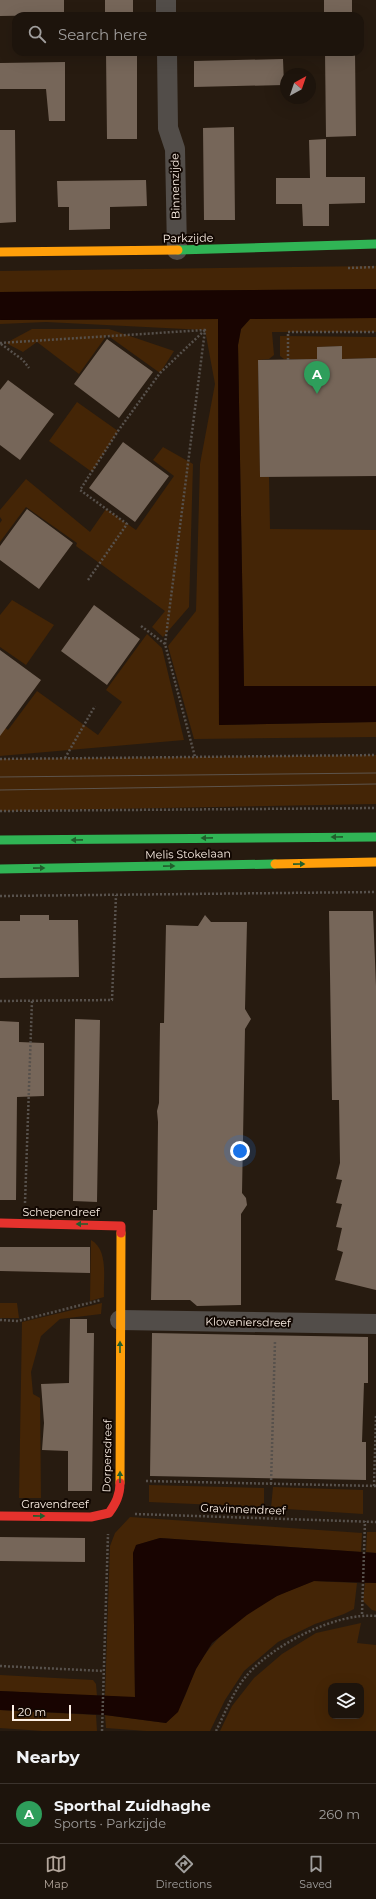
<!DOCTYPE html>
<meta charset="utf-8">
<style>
body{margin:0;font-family:Montserrat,sans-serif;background:#2a211a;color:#f1f3f6}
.controls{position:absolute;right:12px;bottom:12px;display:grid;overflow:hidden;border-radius:8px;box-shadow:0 4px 16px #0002}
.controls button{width:36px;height:36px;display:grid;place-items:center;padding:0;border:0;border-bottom:1px solid #3b332d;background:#1d140c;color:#f1f3f6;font:20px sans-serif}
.compass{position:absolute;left:280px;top:68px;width:36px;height:36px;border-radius:50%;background:#1d140c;box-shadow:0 4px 16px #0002;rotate:40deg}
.scale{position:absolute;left:12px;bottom:10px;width:59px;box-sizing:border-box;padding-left:4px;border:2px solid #fdf0e6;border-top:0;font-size:11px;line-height:14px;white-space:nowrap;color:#fdf0e6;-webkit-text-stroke:3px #120802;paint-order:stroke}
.you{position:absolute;left:240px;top:1151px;width:14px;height:14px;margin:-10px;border:3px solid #fff;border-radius:50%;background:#1a73e8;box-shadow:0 0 0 6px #1a73e833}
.badge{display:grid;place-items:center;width:26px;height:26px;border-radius:50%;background:#b2a59b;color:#fff;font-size:13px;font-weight:700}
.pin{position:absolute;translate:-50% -33px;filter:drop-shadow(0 1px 2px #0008)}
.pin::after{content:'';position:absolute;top:21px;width:14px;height:12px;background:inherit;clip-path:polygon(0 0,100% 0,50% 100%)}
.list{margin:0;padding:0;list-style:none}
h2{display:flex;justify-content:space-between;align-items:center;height:52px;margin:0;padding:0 16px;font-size:17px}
h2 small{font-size:13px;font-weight:400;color:#a09e9d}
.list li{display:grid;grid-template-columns:26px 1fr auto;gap:12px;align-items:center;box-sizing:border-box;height:60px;padding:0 16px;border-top:1px solid #3b332d}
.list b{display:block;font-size:15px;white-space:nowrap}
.list p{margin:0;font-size:13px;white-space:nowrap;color:#a09e9d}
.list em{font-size:13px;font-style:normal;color:#a09e9d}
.icon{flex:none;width:22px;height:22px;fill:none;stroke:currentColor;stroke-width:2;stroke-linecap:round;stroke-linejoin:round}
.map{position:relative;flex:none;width:376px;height:1731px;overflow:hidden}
.search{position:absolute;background:#1d140c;box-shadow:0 4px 16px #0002;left:12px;right:12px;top:12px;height:44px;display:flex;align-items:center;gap:10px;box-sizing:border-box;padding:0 14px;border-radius:12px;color:#a09e9d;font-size:15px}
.sheet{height:112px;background:#1d140c}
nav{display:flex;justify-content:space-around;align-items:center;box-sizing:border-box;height:56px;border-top:1px solid #3b332d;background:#1d140c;font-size:11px;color:#a09e9d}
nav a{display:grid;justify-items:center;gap:2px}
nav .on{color:#b2a59b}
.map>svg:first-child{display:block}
.green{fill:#442506;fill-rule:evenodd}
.water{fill:#180401}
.building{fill:#766659}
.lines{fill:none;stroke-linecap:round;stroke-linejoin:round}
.path{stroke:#57514c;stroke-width:2.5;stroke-dasharray:2 2;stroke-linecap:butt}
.street{stroke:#524d49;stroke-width:20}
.fast{stroke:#30b455;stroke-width:9}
.slow{stroke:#ff9f0a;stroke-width:9}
.jam{stroke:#e5322d;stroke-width:9}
.tram{stroke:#5d544c;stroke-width:1}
.oneway{fill:#215e2c}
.labels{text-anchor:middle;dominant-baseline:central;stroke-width:4;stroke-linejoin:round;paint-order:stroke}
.street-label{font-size:11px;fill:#fdf0e6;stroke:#120802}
</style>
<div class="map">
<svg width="376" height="1731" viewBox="0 0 376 1731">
<rect width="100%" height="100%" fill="#271b10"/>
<path class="green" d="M376 266V289L0 292V271Z
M376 318V332H272L274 355 269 359 258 360 260 477H269L270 529 376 530V686H244L238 345 241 329 250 319Z
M218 319 219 725 376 722V737L194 739 168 646 196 611 200 464 215 384 205 330 46 322 0 324V320Z
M32 329H109L174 351 160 373 107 335 79 374 37 342 23 352 6 343Z
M280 336 376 337V358L342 359V346L317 347V359H284L280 356Z
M77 402 118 431 92 472 49 441Z
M163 447 193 464 189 607 163 637 152 627 165 611 76 546 77 543 26 507 0 542V523L2 520 0 517V510L26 479 90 532 106 509 136 530 174 476 153 460Z
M12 600 54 625 26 665 0 647V615Z
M147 634 162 648 184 740 0 756V724L8 730 37 691 98 735 122 702 106 690Z
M376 755V804L0 811V759Z
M91 1240C109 1250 103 1279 104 1297L90 1301Z
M0 1303H17L19 1318H0Z
M102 1303 101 1314 60 1319 41 1336 31 1372 33 1394 40 1398 41 1498H19L22 1322Z
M149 1485 264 1488V1507L149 1502Z
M273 1487 363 1490V1514L271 1508Z
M130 1517 362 1533 361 1552 160 1538 137 1545 133 1553 135 1698 105 1696 110 1546 115 1533Z
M367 1532H376V1553L366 1552Z
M314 1581 357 1583 354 1609 344 1614 315 1624 278 1642 244 1671 225 1700 210 1731H146L106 1728 105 1715 166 1723C186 1704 185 1692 196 1669 212 1638 245 1612 277 1596 289 1590 302 1586 314 1581Z
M365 1583H376V1611L372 1610 363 1601Z
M361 1623 357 1643 376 1645V1731H220L232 1706 254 1678 282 1654 316 1633ZM331 1686H361V1716H331Z
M0 1675 93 1680 96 1684 97 1696 0 1691Z
M0 1710 96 1715 97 1731H42L0 1728Z"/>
<path class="water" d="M376 289V318L250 319 241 329 238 345 244 686H376V722L219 725 218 319 0 320V292Z
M160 1538 376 1553V1583L314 1581 277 1596 247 1615 212 1643 196 1669 178 1712 166 1723 105 1715 0 1710V1691L135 1697 133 1553 136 1545Z"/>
<path class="building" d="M0 0H64V15L0 16Z
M105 0H133V16H105Z
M324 0H352V16H324Z
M106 52H137V139H107Z
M325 52H355L356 136 326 137Z
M283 59 284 85 194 87V61Z
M65 62V121H49L46 89H0V63Z
M234 127 235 220H204L203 128Z
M0 130H15L16 222 0 223Z
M326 139V177H365V203L329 204V226H303L302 204H276V178H310L309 140Z
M146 180 147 206 110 207V229L69 230V207H58L57 181Z
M107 339 153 372 119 418 74 384Z
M342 346V359L376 358V476L260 477 258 360 317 359V347Z
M8 380 54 414 20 460 0 445V390Z
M123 442 169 476 135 522 89 488Z
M27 509 73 543 39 589 0 560V546Z
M94 605 140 639 107 685 61 651Z
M0 650 41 680 0 736Z
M329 911H373L376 986V1290L335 1280 343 1252 337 1250 342 1228 336 1227 342 1204 336 1203 342 1180 336 1179 340 1163 339 1100H332Z
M20 915H49V920H78L79 977 0 978V921H20Z
M205 915 211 922H247L245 1009 251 1019 245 1029 242 1193 246 1198 247 1205 241 1214V1305L197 1306 190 1300H151L153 1210H157L158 1122 157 1111 159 1103 160 1023H164L166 925 198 926Z
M75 1019 100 1020 97 1202 73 1201Z
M0 1021 19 1022V1042L44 1043V1096L17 1097 16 1200H0Z
M0 1247H90V1273L0 1271Z
M70 1319H87V1333H94L92 1491H68V1451L42 1450 44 1423 41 1384 69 1383Z
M152 1333 368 1337V1383H364L362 1442H366V1480L150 1476Z
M0 1537 85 1538V1562L0 1561Z"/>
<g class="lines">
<path class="path" d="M348 268 376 267
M0 343 205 330 165 644 195 757
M1 344 23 360 29 368
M288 360V332H376
M88 580 127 524 80 490 118 431 160 373 205 330
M141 626 165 644
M65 758 95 706
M0 759 376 755
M0 811 376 808
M0 896 376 892
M0 1001 112 1000 116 895
M25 1203 32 1001
M0 1320 18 1321 101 1300
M146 1481 376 1486
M271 1484 275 1341
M374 1486 376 1416
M135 1514 376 1522
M362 1614 365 1521
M0 1666 104 1671
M102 1731 108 1534
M216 1731C226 1711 234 1689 249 1673 275 1644 337 1612 376 1616"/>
<path class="street" d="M166 0V16
M167 52 168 128 175 149 177 250
M120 1320 376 1324"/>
<path class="fast" d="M178 250 376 244
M0 840 376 837
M0 869 275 864"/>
<path class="slow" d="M0 252 178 250
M275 864 376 862
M120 1483 121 1233"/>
<path class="jam" d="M0 1223 121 1226V1233
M0 1516 91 1517 109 1513C116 1503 120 1495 120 1483"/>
<path class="tram" d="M0 777 376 773
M0 790 376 784"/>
</g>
<defs><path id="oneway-solid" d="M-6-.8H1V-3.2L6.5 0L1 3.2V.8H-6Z"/></defs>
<g class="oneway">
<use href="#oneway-solid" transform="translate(337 837) rotate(179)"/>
<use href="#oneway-solid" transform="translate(207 838) rotate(179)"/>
<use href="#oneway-solid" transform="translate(77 840) rotate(179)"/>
<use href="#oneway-solid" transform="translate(299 864) rotate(-1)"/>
<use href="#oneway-solid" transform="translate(169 866) rotate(-1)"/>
<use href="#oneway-solid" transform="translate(39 868) rotate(-1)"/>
<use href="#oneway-solid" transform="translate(82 1224) rotate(-180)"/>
<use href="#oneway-solid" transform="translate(120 1347) rotate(-90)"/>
<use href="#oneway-solid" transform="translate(120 1477) rotate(-90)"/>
<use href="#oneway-solid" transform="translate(39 1516) rotate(1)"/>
</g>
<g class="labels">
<g class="street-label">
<text transform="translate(175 186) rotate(-91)">Binnenzijde</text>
<text transform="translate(188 238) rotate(-1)">Parkzijde</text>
<text transform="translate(188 854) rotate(-1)">Melis Stokelaan</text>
<text x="61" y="1212">Schependreef</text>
<text transform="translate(248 1322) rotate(1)">Kloveniersdreef</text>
<text transform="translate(107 1456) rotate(-89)">Dorpersdreef</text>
<text x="55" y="1504">Gravendreef</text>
<text transform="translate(243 1509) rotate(2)">Gravinnendreef</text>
</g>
</g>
</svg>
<div class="controls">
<button><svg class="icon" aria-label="layers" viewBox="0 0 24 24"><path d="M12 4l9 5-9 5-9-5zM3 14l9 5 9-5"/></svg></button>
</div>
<svg class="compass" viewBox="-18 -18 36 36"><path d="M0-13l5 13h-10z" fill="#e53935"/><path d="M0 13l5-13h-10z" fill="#a09e9d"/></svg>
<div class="scale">20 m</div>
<div class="you"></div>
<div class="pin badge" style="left:317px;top:394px;background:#2e9e5b">A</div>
<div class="search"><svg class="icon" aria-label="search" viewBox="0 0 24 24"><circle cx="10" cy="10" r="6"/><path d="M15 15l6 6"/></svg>Search here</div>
</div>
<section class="sheet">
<h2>Nearby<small></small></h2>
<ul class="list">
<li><span class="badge" style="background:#2e9e5b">A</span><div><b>Sporthal Zuidhaghe</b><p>Sports · Parkzijde</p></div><em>260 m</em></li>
</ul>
</section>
<nav>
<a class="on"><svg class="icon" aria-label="map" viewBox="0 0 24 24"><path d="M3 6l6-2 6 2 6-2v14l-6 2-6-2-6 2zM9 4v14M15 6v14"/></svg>Map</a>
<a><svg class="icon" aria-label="directions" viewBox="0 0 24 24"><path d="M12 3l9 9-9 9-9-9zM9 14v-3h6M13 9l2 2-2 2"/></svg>Directions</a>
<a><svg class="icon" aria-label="saved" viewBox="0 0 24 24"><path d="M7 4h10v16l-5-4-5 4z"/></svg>Saved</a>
</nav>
